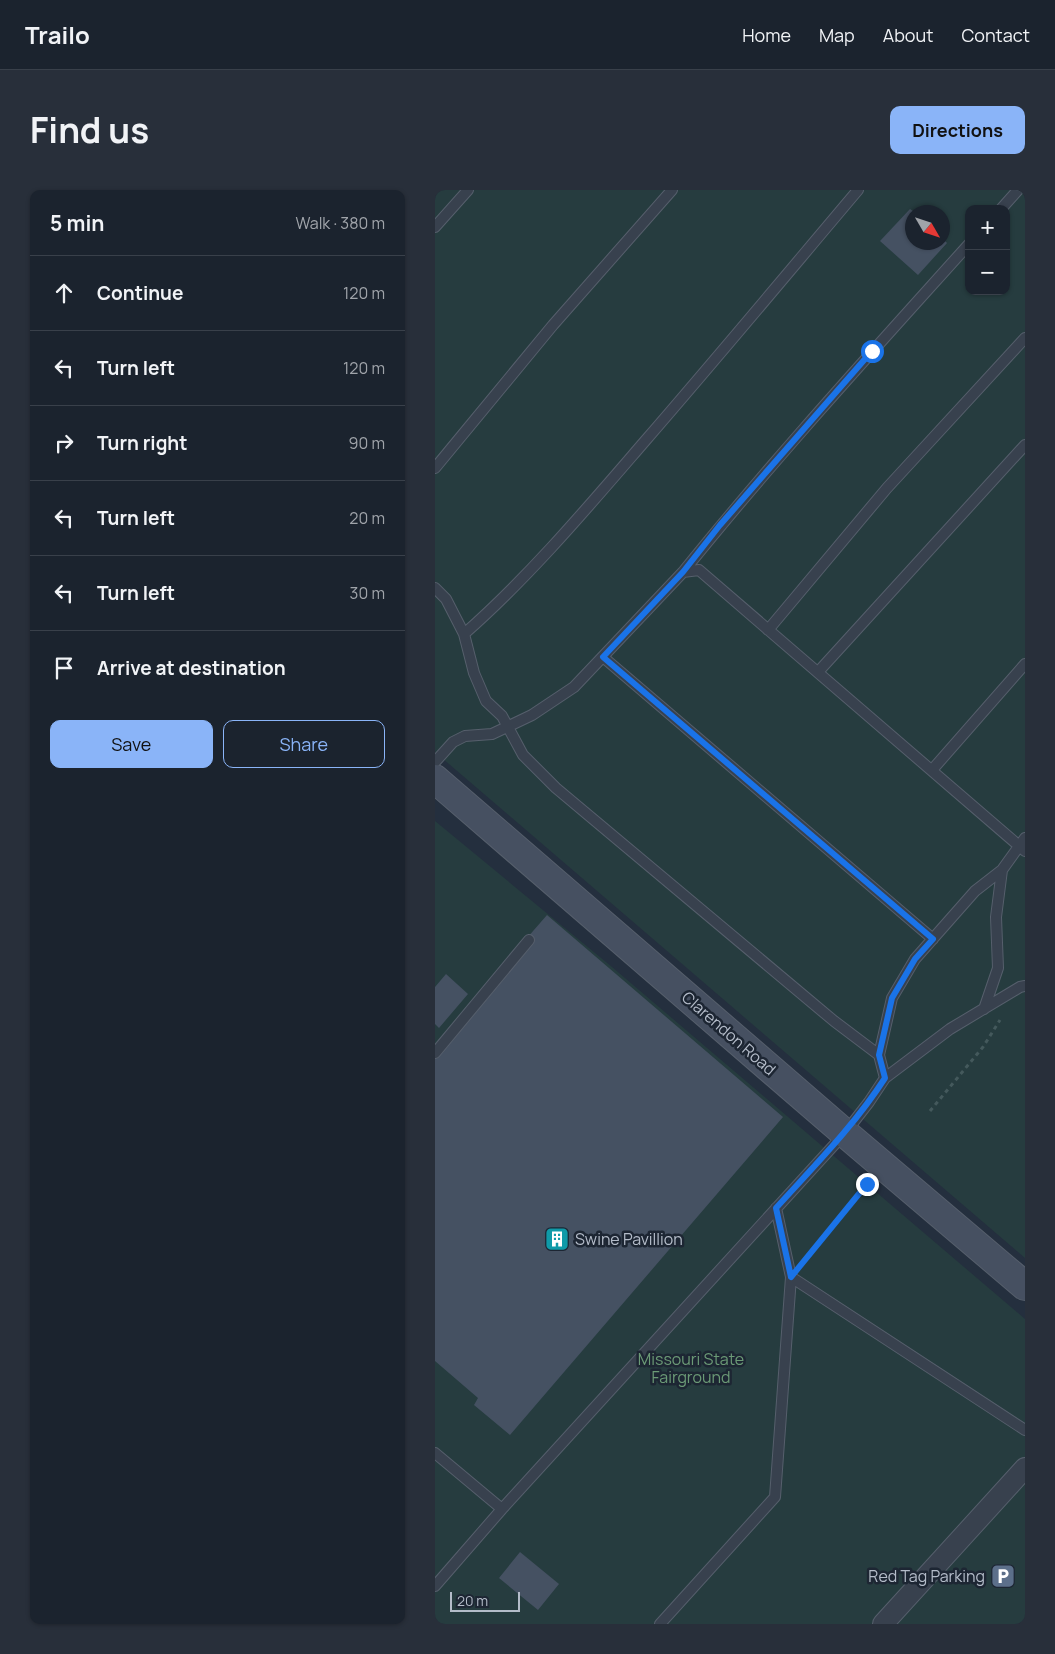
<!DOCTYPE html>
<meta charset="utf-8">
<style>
body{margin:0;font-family:Manrope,sans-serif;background:#282f3a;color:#f1f3f6}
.controls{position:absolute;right:15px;top:15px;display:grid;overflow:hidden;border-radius:10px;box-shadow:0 1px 4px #0004}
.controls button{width:45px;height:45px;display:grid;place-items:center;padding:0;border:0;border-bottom:1px solid #39404a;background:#1b232e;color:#f1f3f6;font:25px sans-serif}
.compass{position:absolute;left:470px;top:15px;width:45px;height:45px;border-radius:50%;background:#1b232e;box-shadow:0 1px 4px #0004;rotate:129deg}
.scale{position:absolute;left:15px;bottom:12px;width:70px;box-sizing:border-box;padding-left:5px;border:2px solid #b4bcc9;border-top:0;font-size:14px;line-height:18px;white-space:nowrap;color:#b4bcc9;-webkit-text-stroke:4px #1d2633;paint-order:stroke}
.stop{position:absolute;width:15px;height:15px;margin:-11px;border:4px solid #1a73e8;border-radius:50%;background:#fff}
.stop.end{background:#1a73e8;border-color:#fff;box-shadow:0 1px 5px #0008}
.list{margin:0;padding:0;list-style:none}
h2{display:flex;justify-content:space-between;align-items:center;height:65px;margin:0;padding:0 20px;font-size:21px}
h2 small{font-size:16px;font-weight:400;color:#a0a4aa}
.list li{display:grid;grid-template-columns:32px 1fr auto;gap:15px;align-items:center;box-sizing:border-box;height:75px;padding:0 20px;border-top:1px solid #39404a}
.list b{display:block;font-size:19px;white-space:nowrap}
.list em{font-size:16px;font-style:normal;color:#a0a4aa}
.actions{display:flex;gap:10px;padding:15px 20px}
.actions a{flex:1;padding:11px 0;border:1px solid #8ab4f8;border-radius:10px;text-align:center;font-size:18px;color:#8ab4f8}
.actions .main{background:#8ab4f8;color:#111}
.icon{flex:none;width:28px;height:28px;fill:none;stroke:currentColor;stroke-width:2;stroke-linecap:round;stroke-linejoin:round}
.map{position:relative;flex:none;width:590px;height:1434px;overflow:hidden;border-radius:10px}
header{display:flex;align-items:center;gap:30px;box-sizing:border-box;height:70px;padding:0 25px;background:#1b232e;border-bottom:1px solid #39404a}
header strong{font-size:24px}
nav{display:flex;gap:28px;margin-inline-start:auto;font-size:18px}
.intro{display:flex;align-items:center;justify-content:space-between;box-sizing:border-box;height:120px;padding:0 30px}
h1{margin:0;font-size:35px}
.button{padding:12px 22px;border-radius:10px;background:#8ab4f8;color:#111;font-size:18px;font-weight:700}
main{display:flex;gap:30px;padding:0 30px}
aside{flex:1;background:#1b232e;border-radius:10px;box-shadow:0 1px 4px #0004}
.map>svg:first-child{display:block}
.green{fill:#263c3f;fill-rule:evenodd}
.building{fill:#455162}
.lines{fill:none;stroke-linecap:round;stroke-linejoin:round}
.lane-casing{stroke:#565f6c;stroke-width:12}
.street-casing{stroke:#565f6c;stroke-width:22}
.secondary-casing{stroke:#565f6c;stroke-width:30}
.path{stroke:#44595c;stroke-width:3;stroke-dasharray:4 4;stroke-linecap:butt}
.lane{stroke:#38414e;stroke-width:10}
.street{stroke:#38414e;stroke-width:20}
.secondary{stroke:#465061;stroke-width:28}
.route{stroke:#1a73e8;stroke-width:6}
.labels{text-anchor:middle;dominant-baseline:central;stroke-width:5;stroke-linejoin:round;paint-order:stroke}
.street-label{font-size:16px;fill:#b4bcc9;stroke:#1d2633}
.poi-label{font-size:16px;fill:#b4bcc9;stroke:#1d2633;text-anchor:start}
.park-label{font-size:16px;fill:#6b9a76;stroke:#1d2633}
</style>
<header>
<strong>Trailo</strong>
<nav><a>Home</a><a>Map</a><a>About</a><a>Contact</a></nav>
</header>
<div class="intro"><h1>Find us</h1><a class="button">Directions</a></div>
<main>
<aside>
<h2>5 min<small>Walk · 380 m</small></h2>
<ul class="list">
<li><svg class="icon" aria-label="ahead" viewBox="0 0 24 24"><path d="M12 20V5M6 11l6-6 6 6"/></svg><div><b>Continue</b></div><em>120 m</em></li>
<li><svg class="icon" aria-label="left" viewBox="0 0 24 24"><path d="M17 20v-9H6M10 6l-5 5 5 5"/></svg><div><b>Turn left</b></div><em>120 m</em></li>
<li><svg class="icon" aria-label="right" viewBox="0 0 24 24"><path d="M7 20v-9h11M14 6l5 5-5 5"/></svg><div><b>Turn right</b></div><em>90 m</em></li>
<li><svg class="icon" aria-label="left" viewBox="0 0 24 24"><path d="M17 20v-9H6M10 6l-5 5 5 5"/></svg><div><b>Turn left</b></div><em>20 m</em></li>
<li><svg class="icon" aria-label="left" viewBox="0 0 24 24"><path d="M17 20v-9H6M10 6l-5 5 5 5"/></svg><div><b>Turn left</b></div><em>30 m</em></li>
<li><svg class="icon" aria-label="arrive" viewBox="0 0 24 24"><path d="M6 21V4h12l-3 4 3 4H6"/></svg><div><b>Arrive at destination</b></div></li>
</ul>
<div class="actions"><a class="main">Save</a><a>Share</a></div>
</aside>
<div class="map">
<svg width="590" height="1434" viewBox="0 0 590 1434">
<rect width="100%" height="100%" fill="#242f3e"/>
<path class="green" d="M0 0H590V1068L0 562ZM534 19H571V101H534ZM478 22H508V52H478Z
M0 631 177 777 590 1129V1434H0Z"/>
<path class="building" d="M475 19 478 21V52H508V49L512 53 483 85 445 51Z
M112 725 348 927 75 1245 39 1215 43 1208 0 1171V869L38 825 31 818Z
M11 784 33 804 4 838 0 834V797Z
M85 1362 124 1394 103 1420 64 1388Z"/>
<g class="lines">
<g class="lane-casing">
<path id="lane" d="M566 19 583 0
M0 37 33 0
M0 278 118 135 237 0
M248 382C339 269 437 162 534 54
M0 398 11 409 29 444 39 483 51 511 67 526 88 565 121 598 399 831 444 865
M333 440 452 298 590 148
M29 444C94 387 153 317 210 251 282 168 352 84 423 0
M168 467 498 749
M383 482 590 255
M0 572 18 552 30 546 57 544 74 536 97 525 139 497 248 382 264 380 590 661
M497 580 590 474
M549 819 563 778 561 727 567 680 590 648
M0 863 94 750
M450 888 444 865 457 808 480 769 540 701 567 680
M356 1087 590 1240
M0 1263 67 1319
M0 1396 67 1319 410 943 434 912 450 888 515 839 585 797 590 796
M225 1434 340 1307 356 1087 341 1018"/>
</g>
<g class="street-casing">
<path id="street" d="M448 1434 590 1278"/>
</g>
<g class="secondary-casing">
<path id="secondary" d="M0 589 405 939 590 1096"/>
</g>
<path class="path" d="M495 921 548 857 565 830
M369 1071 432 994"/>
<use href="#lane" class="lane"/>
<use href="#street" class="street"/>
<use href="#secondary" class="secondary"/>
</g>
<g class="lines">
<path class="route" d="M432 994 356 1087 341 1018C379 976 419 936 450 888L444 865 457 808 480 769 498 749 168 467 248 382 285 335 437 161"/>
</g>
<defs>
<g id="building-square" transform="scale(1.25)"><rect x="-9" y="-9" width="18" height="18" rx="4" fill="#0f9aa8" stroke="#1d2633"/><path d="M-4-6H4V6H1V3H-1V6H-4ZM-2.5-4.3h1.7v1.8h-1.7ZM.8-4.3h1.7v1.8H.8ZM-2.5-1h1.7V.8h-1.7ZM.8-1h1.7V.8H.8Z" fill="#fff"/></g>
<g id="parking-square" transform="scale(1.25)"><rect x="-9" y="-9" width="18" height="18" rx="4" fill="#5c6f8a" stroke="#1d2633"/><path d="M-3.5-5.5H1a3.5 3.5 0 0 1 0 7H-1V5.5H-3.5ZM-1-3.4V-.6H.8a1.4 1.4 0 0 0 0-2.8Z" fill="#fff"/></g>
</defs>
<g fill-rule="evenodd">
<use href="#building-square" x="122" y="1049"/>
<use href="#parking-square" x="568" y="1386"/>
</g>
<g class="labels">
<g class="street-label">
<text transform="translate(294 843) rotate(41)">Clarendon Road</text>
</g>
<g class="poi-label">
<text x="140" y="1049">Swine Pavillion</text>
<text x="550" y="1386" text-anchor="end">Red Tag Parking</text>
</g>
<g class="park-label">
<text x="256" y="1169">Missouri State<tspan x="256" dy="18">Fairground</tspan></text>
</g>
</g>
</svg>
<div class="controls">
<button>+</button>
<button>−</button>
</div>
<svg class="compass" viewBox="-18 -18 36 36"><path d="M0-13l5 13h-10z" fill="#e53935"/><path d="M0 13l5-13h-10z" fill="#a0a4aa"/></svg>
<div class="scale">20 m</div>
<div class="stop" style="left:437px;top:161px"></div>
<div class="stop end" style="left:432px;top:994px"></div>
</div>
</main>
